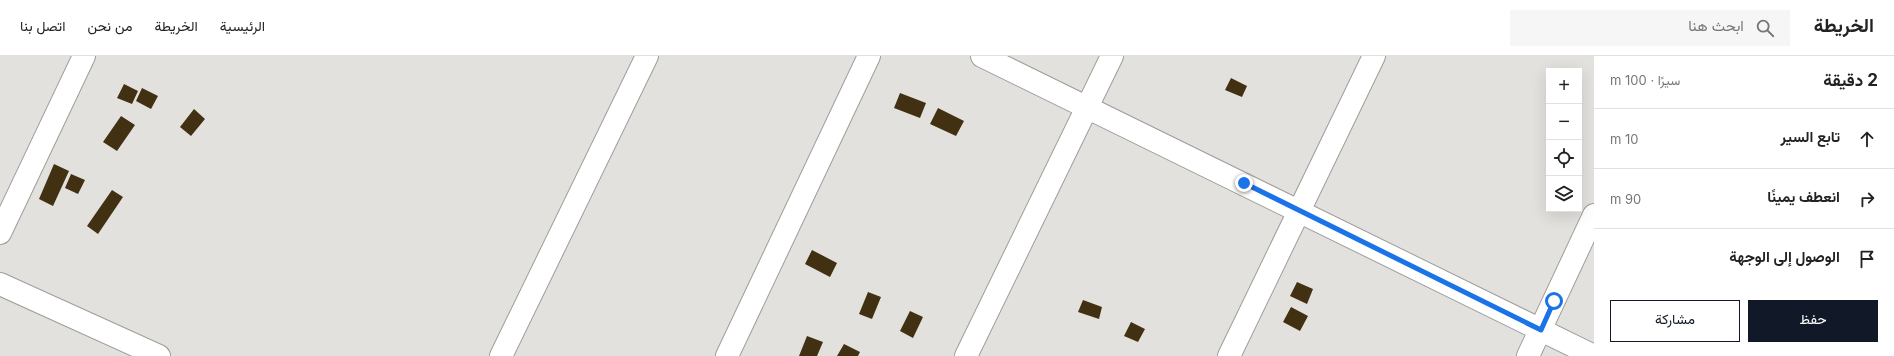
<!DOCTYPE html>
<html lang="ar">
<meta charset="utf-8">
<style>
body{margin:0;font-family:Inter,Vazirmatn,sans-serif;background:#f6f6f6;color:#222;direction:rtl}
.controls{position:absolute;right:12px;top:12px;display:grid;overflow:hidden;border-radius:0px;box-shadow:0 4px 16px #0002}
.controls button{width:36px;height:36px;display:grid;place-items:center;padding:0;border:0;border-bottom:1px solid #e0e0e0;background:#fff;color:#222;font:20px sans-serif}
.stop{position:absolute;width:12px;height:12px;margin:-9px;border:3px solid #1a73e8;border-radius:50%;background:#fff}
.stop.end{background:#1a73e8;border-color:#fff;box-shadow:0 1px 4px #0008}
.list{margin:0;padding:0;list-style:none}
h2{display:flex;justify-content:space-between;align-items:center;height:52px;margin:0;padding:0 16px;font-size:17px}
h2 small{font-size:13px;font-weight:400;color:#767676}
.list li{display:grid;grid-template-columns:26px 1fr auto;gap:12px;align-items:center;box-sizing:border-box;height:60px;padding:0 16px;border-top:1px solid #e0e0e0}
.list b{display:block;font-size:15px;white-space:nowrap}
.list em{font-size:13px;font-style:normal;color:#767676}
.actions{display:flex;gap:8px;padding:12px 16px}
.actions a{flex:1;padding:9px 0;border:1px solid #111827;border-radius:0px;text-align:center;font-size:14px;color:#111827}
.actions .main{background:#111827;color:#fff}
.icon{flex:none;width:22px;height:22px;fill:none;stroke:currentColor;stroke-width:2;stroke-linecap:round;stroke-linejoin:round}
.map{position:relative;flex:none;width:1594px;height:300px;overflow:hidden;direction:ltr}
header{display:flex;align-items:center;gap:24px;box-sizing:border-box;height:56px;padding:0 20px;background:#fff;border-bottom:1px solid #e0e0e0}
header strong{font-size:19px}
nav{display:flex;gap:22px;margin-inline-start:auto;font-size:14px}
.search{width:280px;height:36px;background:#f6f6f6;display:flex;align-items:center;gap:10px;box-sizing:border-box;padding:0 14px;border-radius:0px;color:#767676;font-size:15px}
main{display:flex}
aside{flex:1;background:#fff}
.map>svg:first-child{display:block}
.building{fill:#413112}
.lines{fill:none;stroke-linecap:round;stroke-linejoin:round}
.minor-casing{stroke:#9f9d9a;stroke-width:24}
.minor{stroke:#fff;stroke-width:22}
.route{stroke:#1a73e8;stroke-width:5}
</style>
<header>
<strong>الخريطة</strong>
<div class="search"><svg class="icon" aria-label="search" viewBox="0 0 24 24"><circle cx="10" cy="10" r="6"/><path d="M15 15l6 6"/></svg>ابحث هنا</div>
<nav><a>الرئيسية</a><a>الخريطة</a><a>من نحن</a><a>اتصل بنا</a></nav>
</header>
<main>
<aside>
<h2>2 دقيقة<small>سيرًا · 100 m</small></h2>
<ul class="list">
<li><svg class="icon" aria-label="ahead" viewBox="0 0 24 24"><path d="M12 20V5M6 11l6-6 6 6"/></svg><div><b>تابع السير</b></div><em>10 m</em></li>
<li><svg class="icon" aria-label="right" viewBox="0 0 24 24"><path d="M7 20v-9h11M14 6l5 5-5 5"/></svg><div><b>انعطف يمينًا</b></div><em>90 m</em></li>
<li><svg class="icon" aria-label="arrive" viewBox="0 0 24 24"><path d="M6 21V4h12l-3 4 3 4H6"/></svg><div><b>الوصول إلى الوجهة</b></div></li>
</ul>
<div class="actions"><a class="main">حفظ</a><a>مشاركة</a></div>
</aside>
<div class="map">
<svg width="1594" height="300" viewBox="0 0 1594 300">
<rect width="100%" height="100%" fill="#e3e1dd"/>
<path class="building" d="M1231 22 1247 30 1242 41 1225 34Z
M124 28 138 35 132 48 117 42Z
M142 32 158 40 151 53 136 45Z
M900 37 926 47 920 62 894 52Z
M1579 41 1582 42 1579 50Z
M938 52 964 65 956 80 930 68Z
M194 53 205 63 191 80 180 71Z
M121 60 135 69 117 95 103 86Z
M54 108 69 115 53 150 39 143Z
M71 118 85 124 78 138 65 132Z
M112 134 123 141 98 178 87 170Z
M812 194 837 207 830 221 805 208Z
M1297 226 1313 233 1307 248 1290 240Z
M868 236 881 241 872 263 859 258Z
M1083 244 1102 251 1099 263 1078 256Z
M1291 251 1308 260 1300 275 1283 266Z
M910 255 923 261 913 282 900 275Z
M1131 266 1145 273 1138 286 1124 280Z
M807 280 823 286 817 300H799Z
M844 288 860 296 858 300H837Z"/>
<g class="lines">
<g class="minor-casing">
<path id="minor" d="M982 0 1594 300
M0 177 84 0
M0 228 159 300
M501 300 647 0
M727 300 869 0
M966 300 1112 0
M1229 300 1374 0
M1528 300 1594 159"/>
</g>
<use href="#minor" class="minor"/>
</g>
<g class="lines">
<path class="route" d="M1244 127 1541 274 1554 245"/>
</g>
</svg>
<div class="controls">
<button>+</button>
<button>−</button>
<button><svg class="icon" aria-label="locate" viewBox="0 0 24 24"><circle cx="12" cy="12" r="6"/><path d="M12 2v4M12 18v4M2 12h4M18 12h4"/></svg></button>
<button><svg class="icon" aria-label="layers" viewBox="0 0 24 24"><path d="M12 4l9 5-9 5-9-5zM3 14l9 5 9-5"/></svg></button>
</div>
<div class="stop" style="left:1554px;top:245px"></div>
<div class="stop end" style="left:1244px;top:127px"></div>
</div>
</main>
